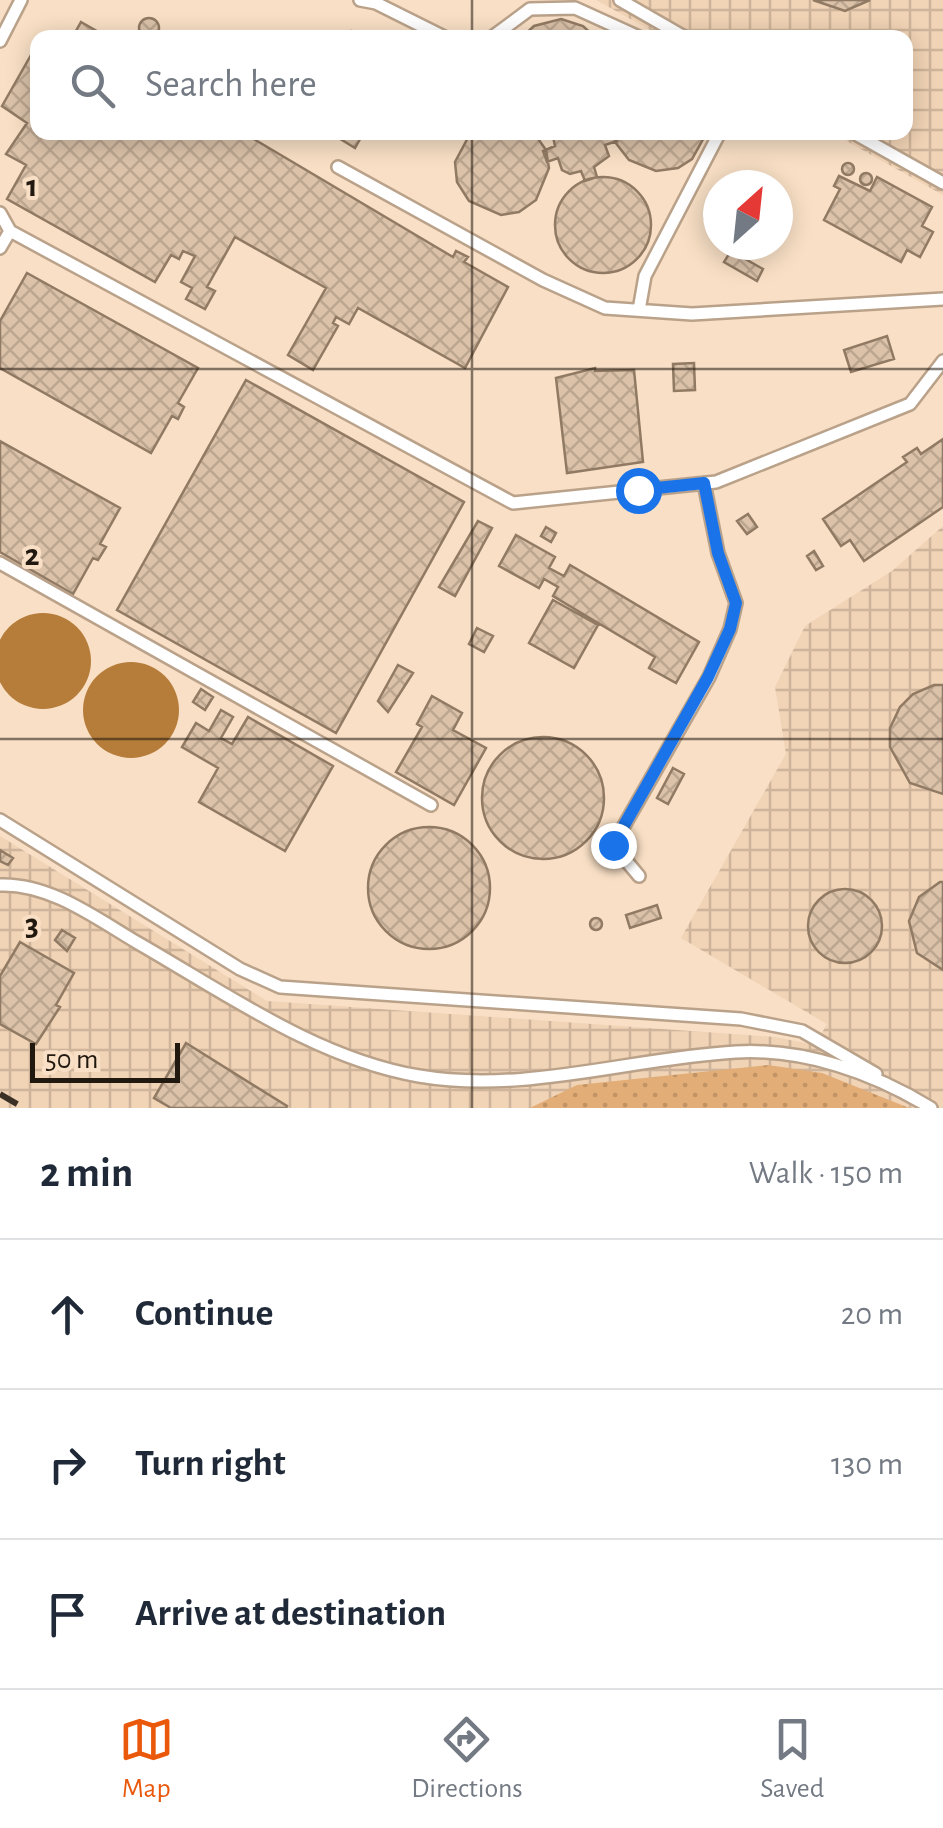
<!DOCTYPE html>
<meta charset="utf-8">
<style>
body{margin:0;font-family:"Alegreya Sans",sans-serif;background:#f2f2f3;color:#1f2937}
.compass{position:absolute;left:703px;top:170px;width:90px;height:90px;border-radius:50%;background:#fff;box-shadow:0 5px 25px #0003;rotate:27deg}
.scale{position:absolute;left:30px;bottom:25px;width:150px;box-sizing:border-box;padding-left:10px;border:5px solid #21180f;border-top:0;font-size:28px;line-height:35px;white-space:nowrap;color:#21180f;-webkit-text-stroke:8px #f8dfc5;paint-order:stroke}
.stop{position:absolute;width:30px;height:30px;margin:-22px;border:8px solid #1a73e8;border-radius:50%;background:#fff}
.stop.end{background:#1a73e8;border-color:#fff;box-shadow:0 2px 10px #0008}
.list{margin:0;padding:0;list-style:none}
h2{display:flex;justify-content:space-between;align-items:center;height:130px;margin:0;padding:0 40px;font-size:42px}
h2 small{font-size:32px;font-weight:400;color:#747a83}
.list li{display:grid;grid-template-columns:65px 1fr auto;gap:30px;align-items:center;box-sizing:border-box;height:150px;padding:0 40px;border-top:2px solid #e0e1e3}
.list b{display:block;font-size:38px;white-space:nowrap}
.list em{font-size:32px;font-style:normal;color:#747a83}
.icon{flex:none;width:55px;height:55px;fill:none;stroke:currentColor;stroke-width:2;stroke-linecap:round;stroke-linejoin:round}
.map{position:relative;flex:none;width:943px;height:1108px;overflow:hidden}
.search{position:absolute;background:#fff;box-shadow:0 5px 25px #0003;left:30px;right:30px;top:30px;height:110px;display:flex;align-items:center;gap:25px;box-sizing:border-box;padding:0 35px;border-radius:20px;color:#747a83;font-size:38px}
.sheet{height:580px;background:#fff}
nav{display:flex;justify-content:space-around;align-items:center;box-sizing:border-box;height:140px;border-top:2px solid #e0e1e3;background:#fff;font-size:28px;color:#747a83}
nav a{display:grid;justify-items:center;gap:5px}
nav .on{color:#ea580c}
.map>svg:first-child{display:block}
.industrial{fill:url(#industrial-grid)}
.grass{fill:url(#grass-dots)}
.water{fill:#b67c3a}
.building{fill:url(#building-cross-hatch);stroke:#917a63;stroke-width:2.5}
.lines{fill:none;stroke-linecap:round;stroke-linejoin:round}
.lane-casing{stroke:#baa28a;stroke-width:16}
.lane{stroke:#fff;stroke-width:11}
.rail{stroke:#3b3025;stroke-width:6;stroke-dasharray:20 10;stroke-linecap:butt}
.route{stroke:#1a73e8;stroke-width:12}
.grid{fill:none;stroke:#21180f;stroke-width:2.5;stroke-opacity:0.55}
.grid-label{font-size:32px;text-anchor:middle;font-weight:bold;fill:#21180f;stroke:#f8dfc5;stroke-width:8;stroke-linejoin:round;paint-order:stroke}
</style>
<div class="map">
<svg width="943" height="1108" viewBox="0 0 943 1108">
<defs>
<pattern id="industrial-grid" width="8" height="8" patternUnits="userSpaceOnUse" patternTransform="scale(2.5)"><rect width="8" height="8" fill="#f1d3b5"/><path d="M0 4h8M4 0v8" fill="none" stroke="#ceb49a"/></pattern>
<pattern id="grass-dots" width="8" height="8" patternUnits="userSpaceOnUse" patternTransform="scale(2.5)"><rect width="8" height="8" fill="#e2ad76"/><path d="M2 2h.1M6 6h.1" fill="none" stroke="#c29465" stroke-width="1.8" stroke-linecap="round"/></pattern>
<pattern id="building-cross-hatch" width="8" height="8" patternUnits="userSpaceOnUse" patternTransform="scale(2.5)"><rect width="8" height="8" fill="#dbc2a9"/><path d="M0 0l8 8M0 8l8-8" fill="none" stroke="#bca690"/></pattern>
</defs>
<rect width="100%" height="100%" fill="#f8dfc5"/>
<path class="industrial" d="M596 0H943V195L832 133 906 132V38L663 37Z
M943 526V1108H0V836L267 1001 775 1037 815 1045 827 1024 681 938 786 754 775 687 805 626 892 571Z"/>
<path class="grass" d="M768 1065 822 1073 909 1108H530L577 1085Z"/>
<path class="water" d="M-5 661a48 48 0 1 1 96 0a48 48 0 1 1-96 0Z
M83 710a48 48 0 1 1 96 0a48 48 0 1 1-96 0Z"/>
<path class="building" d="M813 0H870L845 11Z
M139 28a10 10 0 1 1 20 0a10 10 0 1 1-20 0Z
M561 19 583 26 596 38H521L534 26Z
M81 22 109 38H72Z
M351 31 365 33 373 38H334Z
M31 55 38 58V132H242L453 257 456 251 468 257 464 262 508 287 465 368 358 308 349 324 336 317 333 323 338 326 313 370 288 355 326 288 235 237 207 287 215 291 205 309 186 299 192 288 181 282 195 256 183 251 179 259 171 255 155 282 7 199 26 165 6 154 27 123 2 106Z
M329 132H364L355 148Z
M471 132 534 133 546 150 549 168 536 200 519 212 501 215 469 201 457 182 455 162Z
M552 132H614L617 141 605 145 609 156 594 167 597 177 585 181 581 171 570 174 562 170 558 158 547 162 543 151 555 146Z
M614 132H707L692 159 678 168 656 171 629 160 615 142Z
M842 169a6 6 0 1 1 12 0a6 6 0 1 1-12 0Z
M860 179a6 6 0 1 1 12 0a6 6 0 1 1-12 0Z
M839 176 870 191 877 177 932 207 922 226 933 232 920 257 907 250 901 262 824 220 840 189 834 186Z
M555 225a48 48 0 1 1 96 0a48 48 0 1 1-96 0Z
M718 196V225L705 218Z
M731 251 763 269 757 281 724 262Z
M27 273 198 368 178 403 184 407 178 419 172 416 151 453 0 368V321Z
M887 336 894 359 851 372 844 350Z
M694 363 695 390 674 391 673 364Z
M595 368V371L634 370 643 462 567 473 556 378Z
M246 380 464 502 336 733 117 610Z
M943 439V507L864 561 850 540 841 546 823 519 907 462 903 457 917 448 921 454Z
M0 441 120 508 100 544 106 547 98 560 93 558 73 594 0 552Z
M748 514 757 527 747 534 737 521Z
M478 521 492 528 455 596 439 587Z
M546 527 556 533 551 542 541 536Z
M516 535 555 557 549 568 564 576 570 565 699 642 676 683 649 668 655 657 553 596 558 587 544 579 539 588 499 566Z
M814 551 823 566 816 570 807 556Z
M553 600 598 625 574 668 529 643Z
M477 628 493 636 484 652 469 644Z
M398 665 413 673 388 712 378 701Z
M934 685H943V794L910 783 890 747V728L900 707 913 694Z
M201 689 213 697 205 710 193 702Z
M432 696 462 713 453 730 486 748 454 805 396 772 422 727 417 724Z
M221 710 233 717 221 738 232 744 248 717 333 766 285 851 199 802 218 768 182 747 196 723 209 731Z
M482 798a61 61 0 1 1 122 0a61 61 0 1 1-122 0Z
M673 768 684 774 668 804 657 798Z
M368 888a61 61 0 1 1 122 0a61 61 0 1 1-122 0Z
M0 850 13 858 8 865 0 861Z
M940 882H943V970L917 953 909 921 919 897Z
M808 926a37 37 0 1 1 74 0a37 37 0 1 1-74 0Z
M657 905 661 918 630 928 626 915Z
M590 924a6 6 0 1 1 12 0a6 6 0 1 1-12 0Z
M62 930 75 938 67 951 55 940Z
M20 942 74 973 56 1005 60 1007 36 1044 0 1024V976Z
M186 1043 287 1106 286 1108H171L154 1098Z"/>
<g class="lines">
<g class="lane-casing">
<path id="lane" d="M360 0 376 3 446 38
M620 0 686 38
M491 38 530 9 575 8 641 38
M0 41 21 0
M852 132 943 183
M338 167 543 280 605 308 692 314 943 299
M0 213 10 231
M0 248 10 231 513 503 716 482 910 404 943 361
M639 310 645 276 720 132
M0 563 431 805
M0 820 240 969 280 987 741 1019 802 1031 876 1074
M639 876 613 845 709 677 730 629 736 603 718 553 704 483
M0 885C50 883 97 919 138 943 225 993 318 1059 419 1076 524 1094 631 1058 736 1052 804 1048 874 1073 931 1108"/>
</g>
<use href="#lane" class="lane"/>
<path class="rail" d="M0 1094 24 1108"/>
</g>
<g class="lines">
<path class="route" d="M613 845 708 677 730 629 736 603 718 553 704 483 638 490"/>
</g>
<path class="grid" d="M472 0V38M472 132V1108M0 369H943M0 739H943"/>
<g class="grid-label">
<text x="32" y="196">1</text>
<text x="32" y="565">2</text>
<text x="32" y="935">3</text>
</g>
</svg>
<svg class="compass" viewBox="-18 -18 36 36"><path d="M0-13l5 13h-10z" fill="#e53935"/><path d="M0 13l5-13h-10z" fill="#747a83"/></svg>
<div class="scale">50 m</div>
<div class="stop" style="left:638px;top:490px"></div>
<div class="stop end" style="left:613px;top:845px"></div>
<div class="search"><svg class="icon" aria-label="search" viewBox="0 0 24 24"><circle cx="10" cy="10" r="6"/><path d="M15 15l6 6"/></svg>Search here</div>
</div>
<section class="sheet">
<h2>2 min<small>Walk · 150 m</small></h2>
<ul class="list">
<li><svg class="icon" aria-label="ahead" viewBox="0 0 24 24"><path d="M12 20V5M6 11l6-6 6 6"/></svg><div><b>Continue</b></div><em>20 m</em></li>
<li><svg class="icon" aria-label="right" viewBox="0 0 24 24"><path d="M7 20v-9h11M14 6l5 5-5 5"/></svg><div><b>Turn right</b></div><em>130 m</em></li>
<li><svg class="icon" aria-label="arrive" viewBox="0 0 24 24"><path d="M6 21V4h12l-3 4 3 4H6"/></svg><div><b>Arrive at destination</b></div></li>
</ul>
</section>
<nav>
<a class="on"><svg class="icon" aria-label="map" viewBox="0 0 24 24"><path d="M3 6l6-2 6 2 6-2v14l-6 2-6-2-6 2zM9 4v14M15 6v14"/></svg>Map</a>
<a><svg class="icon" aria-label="directions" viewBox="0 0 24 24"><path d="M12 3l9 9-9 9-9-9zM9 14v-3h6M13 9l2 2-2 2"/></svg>Directions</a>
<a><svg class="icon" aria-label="saved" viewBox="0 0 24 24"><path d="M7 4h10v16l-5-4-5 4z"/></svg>Saved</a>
</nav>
